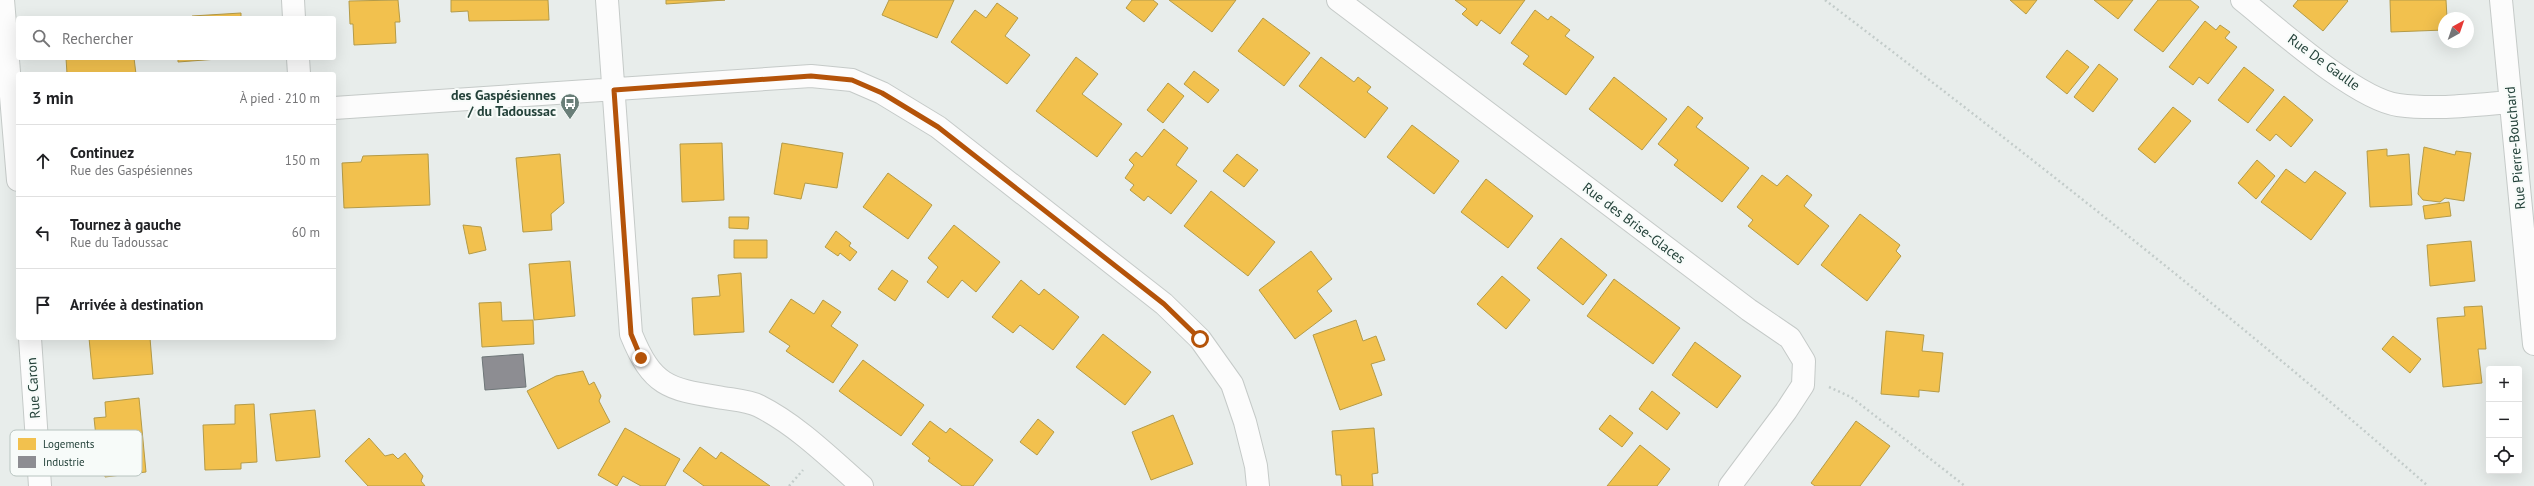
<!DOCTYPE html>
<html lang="fr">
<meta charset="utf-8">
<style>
body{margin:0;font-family:"PT Sans",sans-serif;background:#f2f2f2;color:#202124}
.controls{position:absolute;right:12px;bottom:12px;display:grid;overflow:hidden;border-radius:4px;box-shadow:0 4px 16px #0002}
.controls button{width:36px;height:36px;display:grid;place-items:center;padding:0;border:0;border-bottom:1px solid #e0e0e0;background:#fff;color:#202124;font:20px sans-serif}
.compass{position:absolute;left:2438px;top:12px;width:36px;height:36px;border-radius:50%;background:#fff;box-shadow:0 4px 16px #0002;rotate:40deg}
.stop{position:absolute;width:12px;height:12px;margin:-9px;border:3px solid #b45309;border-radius:50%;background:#fff}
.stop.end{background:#b45309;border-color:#fff;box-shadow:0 1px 4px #0008}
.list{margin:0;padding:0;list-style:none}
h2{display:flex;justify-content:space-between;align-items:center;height:52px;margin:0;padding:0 16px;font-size:17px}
h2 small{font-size:13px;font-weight:400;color:#757577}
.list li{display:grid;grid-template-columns:26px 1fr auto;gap:12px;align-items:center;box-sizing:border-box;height:72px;padding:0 16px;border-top:1px solid #e0e0e0}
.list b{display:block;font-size:15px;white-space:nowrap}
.list p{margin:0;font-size:13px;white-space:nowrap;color:#757577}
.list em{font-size:13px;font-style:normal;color:#757577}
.icon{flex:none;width:22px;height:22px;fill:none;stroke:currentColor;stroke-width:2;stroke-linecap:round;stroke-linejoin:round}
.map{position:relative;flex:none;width:2534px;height:486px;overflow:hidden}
.search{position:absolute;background:#fff;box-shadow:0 4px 16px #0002;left:16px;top:16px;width:320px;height:44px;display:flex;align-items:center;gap:10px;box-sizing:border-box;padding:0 14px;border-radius:4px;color:#757577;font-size:15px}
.panel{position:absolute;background:#fff;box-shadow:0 4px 16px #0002;left:16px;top:72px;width:320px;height:268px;border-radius:4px}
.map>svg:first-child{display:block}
.homes{fill:#f2c14e;stroke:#b49b48}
.industry{fill:#8d8d92;stroke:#6e7678}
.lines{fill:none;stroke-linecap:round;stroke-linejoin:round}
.minor-casing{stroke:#c5cac8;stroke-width:24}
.tertiary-casing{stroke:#c5cac8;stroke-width:24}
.path{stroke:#c3ccca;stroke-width:2.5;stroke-dasharray:2 3;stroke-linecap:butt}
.minor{stroke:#fcfcfc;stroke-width:22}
.tertiary{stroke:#fcfcfc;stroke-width:22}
.route{stroke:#b45309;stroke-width:5}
.labels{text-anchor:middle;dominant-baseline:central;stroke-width:4;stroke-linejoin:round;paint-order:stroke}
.street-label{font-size:14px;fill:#24423a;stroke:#f7fbf9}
.poi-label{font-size:14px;font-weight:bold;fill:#24423a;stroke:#f7fbf9;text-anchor:end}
.key{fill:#f7fbf9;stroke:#b8c4c0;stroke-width:1}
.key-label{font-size:11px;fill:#24423a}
</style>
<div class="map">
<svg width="2534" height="486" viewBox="0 0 2534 486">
<rect width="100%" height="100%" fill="#e8edeb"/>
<path class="homes" d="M398 0 400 22H395L396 43 354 45 353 24H350L349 1Z
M451 0H548L549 20 469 21 468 11 451 12Z
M666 0H725L666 4Z
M889 0H954L937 38 882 15Z
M1132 0H1153L1158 4 1144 22 1126 8Z
M1169 0H1236L1212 32Z
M1455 0H1525L1500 34 1481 20 1477 26 1462 14 1467 9Z
M2010 0H2037L2026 14Z
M2094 0H2133L2118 19Z
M2158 0H2190L2199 7 2163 52 2134 30Z
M2298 0H2347L2348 1 2323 31 2293 6Z
M2390 0H2446L2447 18H2444V30L2391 32Z
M997 3 1018 18 1005 36 1030 55 1007 84 951 42 975 10 986 18Z
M1535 10 1548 20 1551 16 1570 30 1565 36 1594 57 1566 95 1523 64 1529 56 1511 43Z
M241 13V18H192V16Z
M1263 18 1310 53 1284 86 1238 51Z
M2205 21 2216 30 2220 25 2230 32 2225 38 2237 47 2208 84 2199 77 2193 85 2169 67Z
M2067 50 2089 67 2067 94 2046 77Z
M1076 57 1098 74 1082 94 1122 124 1097 157 1036 111Z
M1321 57 1354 82 1358 77 1371 87 1367 92 1388 108 1365 138 1299 86Z
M66 58H134L136 74H67Z
M178 58H231L178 62Z
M2099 64 2118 79 2093 112 2074 97Z
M2244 67 2274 90 2248 123 2218 100Z
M1194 71 1219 90 1208 103 1184 84Z
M1614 77 1667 119 1642 150 1589 109Z
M1168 83 1184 96 1163 123 1147 110Z
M2284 96 2313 120 2291 147 2276 134 2270 141 2256 130Z
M1688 106 1703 118 1696 127 1749 168 1722 202 1674 165 1678 160 1658 144Z
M2173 107 2191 121 2155 163 2138 149Z
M1412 125 1459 161 1434 194 1387 157Z
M1164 129 1188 148 1176 165 1197 181 1171 214 1148 196 1144 201 1130 190 1134 185 1125 178 1134 165 1129 160 1136 152 1142 157Z
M722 143 724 200 682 202 680 144Z
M782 143 843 153 837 188 805 183 801 199 774 194Z
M2424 147 2455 155 2456 151 2471 153 2464 201 2445 198 2440 202 2423 200 2418 194Z
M2387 149V156L2409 154 2412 205 2370 207 2367 151Z
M428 154 430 205 344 208 342 163 361 162 363 156Z
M560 154 564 203 551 214 552 230 523 232 516 158Z
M1237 154 1258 170 1244 187 1223 171Z
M2257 160 2275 176 2256 199 2238 183Z
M2286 169 2305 183 2315 171 2346 193 2311 240 2261 202Z
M888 173 932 205 908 239 863 207Z
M1762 175 1777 186 1787 175 1812 195 1804 206 1829 226 1798 265 1748 226 1753 220 1737 207Z
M1486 179 1533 216 1508 248 1461 212Z
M1211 191 1275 242 1248 276 1184 226Z
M2449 202 2451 216 2425 219 2423 206Z
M1860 214 1900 245 1896 251 1901 256 1867 301 1821 265Z
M729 217H749L748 229 729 228Z
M463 225 481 227 486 250 469 254Z
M954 225 1000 262 976 292 962 280 948 298 927 282 938 267 928 258Z
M836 231 851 243 849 246 857 252 850 261 840 253 838 256 825 247Z
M1561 238 1607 275 1583 305 1537 268Z
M734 240H767V258H734Z
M2471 241 2475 281 2430 286 2427 245Z
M1311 251 1332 279 1317 291 1332 311 1295 339 1259 290Z
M570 261 575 316 534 320 529 264Z
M892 270 908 281 895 301 878 289Z
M741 273 744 332 694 335 692 298 720 296 718 275Z
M1502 276 1530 300 1506 329 1477 304Z
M1614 279 1680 328 1653 364 1587 316Z
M1021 280 1039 295 1044 289 1079 317 1053 350 1020 325 1013 333 992 317Z
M791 299 814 314 823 300 841 312 831 326 858 345 833 383 786 351 790 346 769 332Z
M501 302 502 321 533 320 534 344 482 347 479 303Z
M2482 306 2486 349H2478L2482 383 2443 387 2437 318 2465 316 2464 307Z
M1356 320 1363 341 1376 336 1385 360 1371 364 1382 395 1340 410 1313 335Z
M1886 331 1924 335 1922 351 1943 353 1939 392 1919 390V397L1881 394Z
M1103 334 1151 372 1125 405 1076 367Z
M2393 336 2421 359 2410 373 2382 349Z
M89 338H150L153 374 93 379Z
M1695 342 1741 376 1717 408 1672 375Z
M863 360 924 405 901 436 839 391Z
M583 371 589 385 594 382 601 396 599 401 610 422 558 449 527 391 556 376Z
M1652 391 1680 413 1667 430 1639 409Z
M139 398 146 472 105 477 102 446H97L94 418 106 417 105 402Z
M254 404 257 462 241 463V469L205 470 203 425 235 424V405Z
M315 410 320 457 276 461 270 414Z
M1173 415 1193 464 1151 480 1132 432Z
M1610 415 1633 433 1622 447 1599 429Z
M1038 419 1054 432 1037 455 1020 442Z
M930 421 946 433 950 428 993 460 973 486H962L928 461 930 458 912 444Z
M1856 421 1890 446 1860 486H1815L1811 483Z
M625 428 680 459 665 486H641L623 476 617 486 598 475Z
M1374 428 1378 473 1372 474 1373 486H1342L1341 475H1336L1332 431Z
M369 438 385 456 393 454 398 459 405 453 423 476 421 481 425 486H368L345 461Z
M1640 445 1670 469 1657 486H1607Z
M700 447 716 459 721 452 770 486H704L683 471Z"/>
<path class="industry" d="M523 354 526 387 485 390 482 357Z"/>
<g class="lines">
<g class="minor-casing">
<path id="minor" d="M293 0 294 18
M607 0 631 334C653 388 669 389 723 398 735 400 749 401 759 406 797 425 830 458 862 486
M1338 0 1749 310 1790 338 1804 361 1803 385 1786 411 1730 486
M2242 0C2277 28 2356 99 2398 105 2436 110 2474 105 2511 102
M2501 0 2534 344
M298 58 299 74
M334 108 811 76 852 80 882 93 938 127 1164 304 1200 339 1232 384 1245 422 1256 466 1258 486"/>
</g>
<g class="tertiary-casing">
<path id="tertiary" d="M3 0 18 180
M30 338 40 486"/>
</g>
<path class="path" d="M1825 0C2031 157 2234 316 2428 486
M1829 387 1851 397 1965 486
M789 486 803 470"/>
<use href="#minor" class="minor"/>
<use href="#tertiary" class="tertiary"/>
</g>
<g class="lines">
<path class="route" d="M641 358 631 334 614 90 811 76 852 80 882 93 938 127 1164 304 1200 339"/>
</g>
<defs>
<g id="bus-pin" transform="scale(1)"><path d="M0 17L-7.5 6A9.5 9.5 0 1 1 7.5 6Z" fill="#697e78" stroke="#f7fbf9"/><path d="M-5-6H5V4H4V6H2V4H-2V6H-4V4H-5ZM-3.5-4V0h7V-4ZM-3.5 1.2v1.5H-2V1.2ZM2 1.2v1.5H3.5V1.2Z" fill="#fff"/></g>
</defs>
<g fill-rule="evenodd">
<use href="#bus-pin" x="570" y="103"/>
</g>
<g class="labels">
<g class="street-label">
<text transform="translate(2324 62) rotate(36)">Rue De Gaulle</text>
<text transform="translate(2515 148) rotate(-95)">Rue Pierre-Bouchard</text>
<text transform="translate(1634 223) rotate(37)">Rue des Brise-Glaces</text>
<text transform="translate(33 388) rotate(-94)">Rue Caron</text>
</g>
<g class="poi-label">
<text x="556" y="95">des Gaspésiennes<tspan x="556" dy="16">/ du Tadoussac</tspan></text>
</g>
</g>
<rect x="10" y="430" width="132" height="46" rx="6" class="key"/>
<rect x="18" y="438" width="18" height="12" fill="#f2c14e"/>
<rect x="18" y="456" width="18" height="12" fill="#8d8d92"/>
<g class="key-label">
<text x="43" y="448">Logements</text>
<text x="43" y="466">Industrie</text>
</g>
</svg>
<div class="controls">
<button>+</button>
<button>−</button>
<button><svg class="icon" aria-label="locate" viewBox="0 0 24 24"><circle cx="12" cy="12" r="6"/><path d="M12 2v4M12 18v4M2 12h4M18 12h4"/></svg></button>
</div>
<svg class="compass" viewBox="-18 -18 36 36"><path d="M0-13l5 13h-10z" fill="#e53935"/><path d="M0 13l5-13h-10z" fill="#757577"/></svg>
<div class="stop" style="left:1200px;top:339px"></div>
<div class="stop end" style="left:641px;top:358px"></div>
<div class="search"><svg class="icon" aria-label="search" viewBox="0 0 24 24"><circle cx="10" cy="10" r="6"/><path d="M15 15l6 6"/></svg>Rechercher</div>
<section class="panel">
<h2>3 min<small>À pied · 210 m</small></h2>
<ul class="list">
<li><svg class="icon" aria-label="ahead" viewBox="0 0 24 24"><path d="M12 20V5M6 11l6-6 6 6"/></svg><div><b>Continuez</b><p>Rue des Gaspésiennes</p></div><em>150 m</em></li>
<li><svg class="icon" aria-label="left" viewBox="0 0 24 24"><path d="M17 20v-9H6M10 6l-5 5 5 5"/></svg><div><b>Tournez à gauche</b><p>Rue du Tadoussac</p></div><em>60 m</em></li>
<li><svg class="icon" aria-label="arrive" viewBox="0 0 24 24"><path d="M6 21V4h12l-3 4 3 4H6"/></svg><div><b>Arrivée à destination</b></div></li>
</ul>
</section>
</div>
